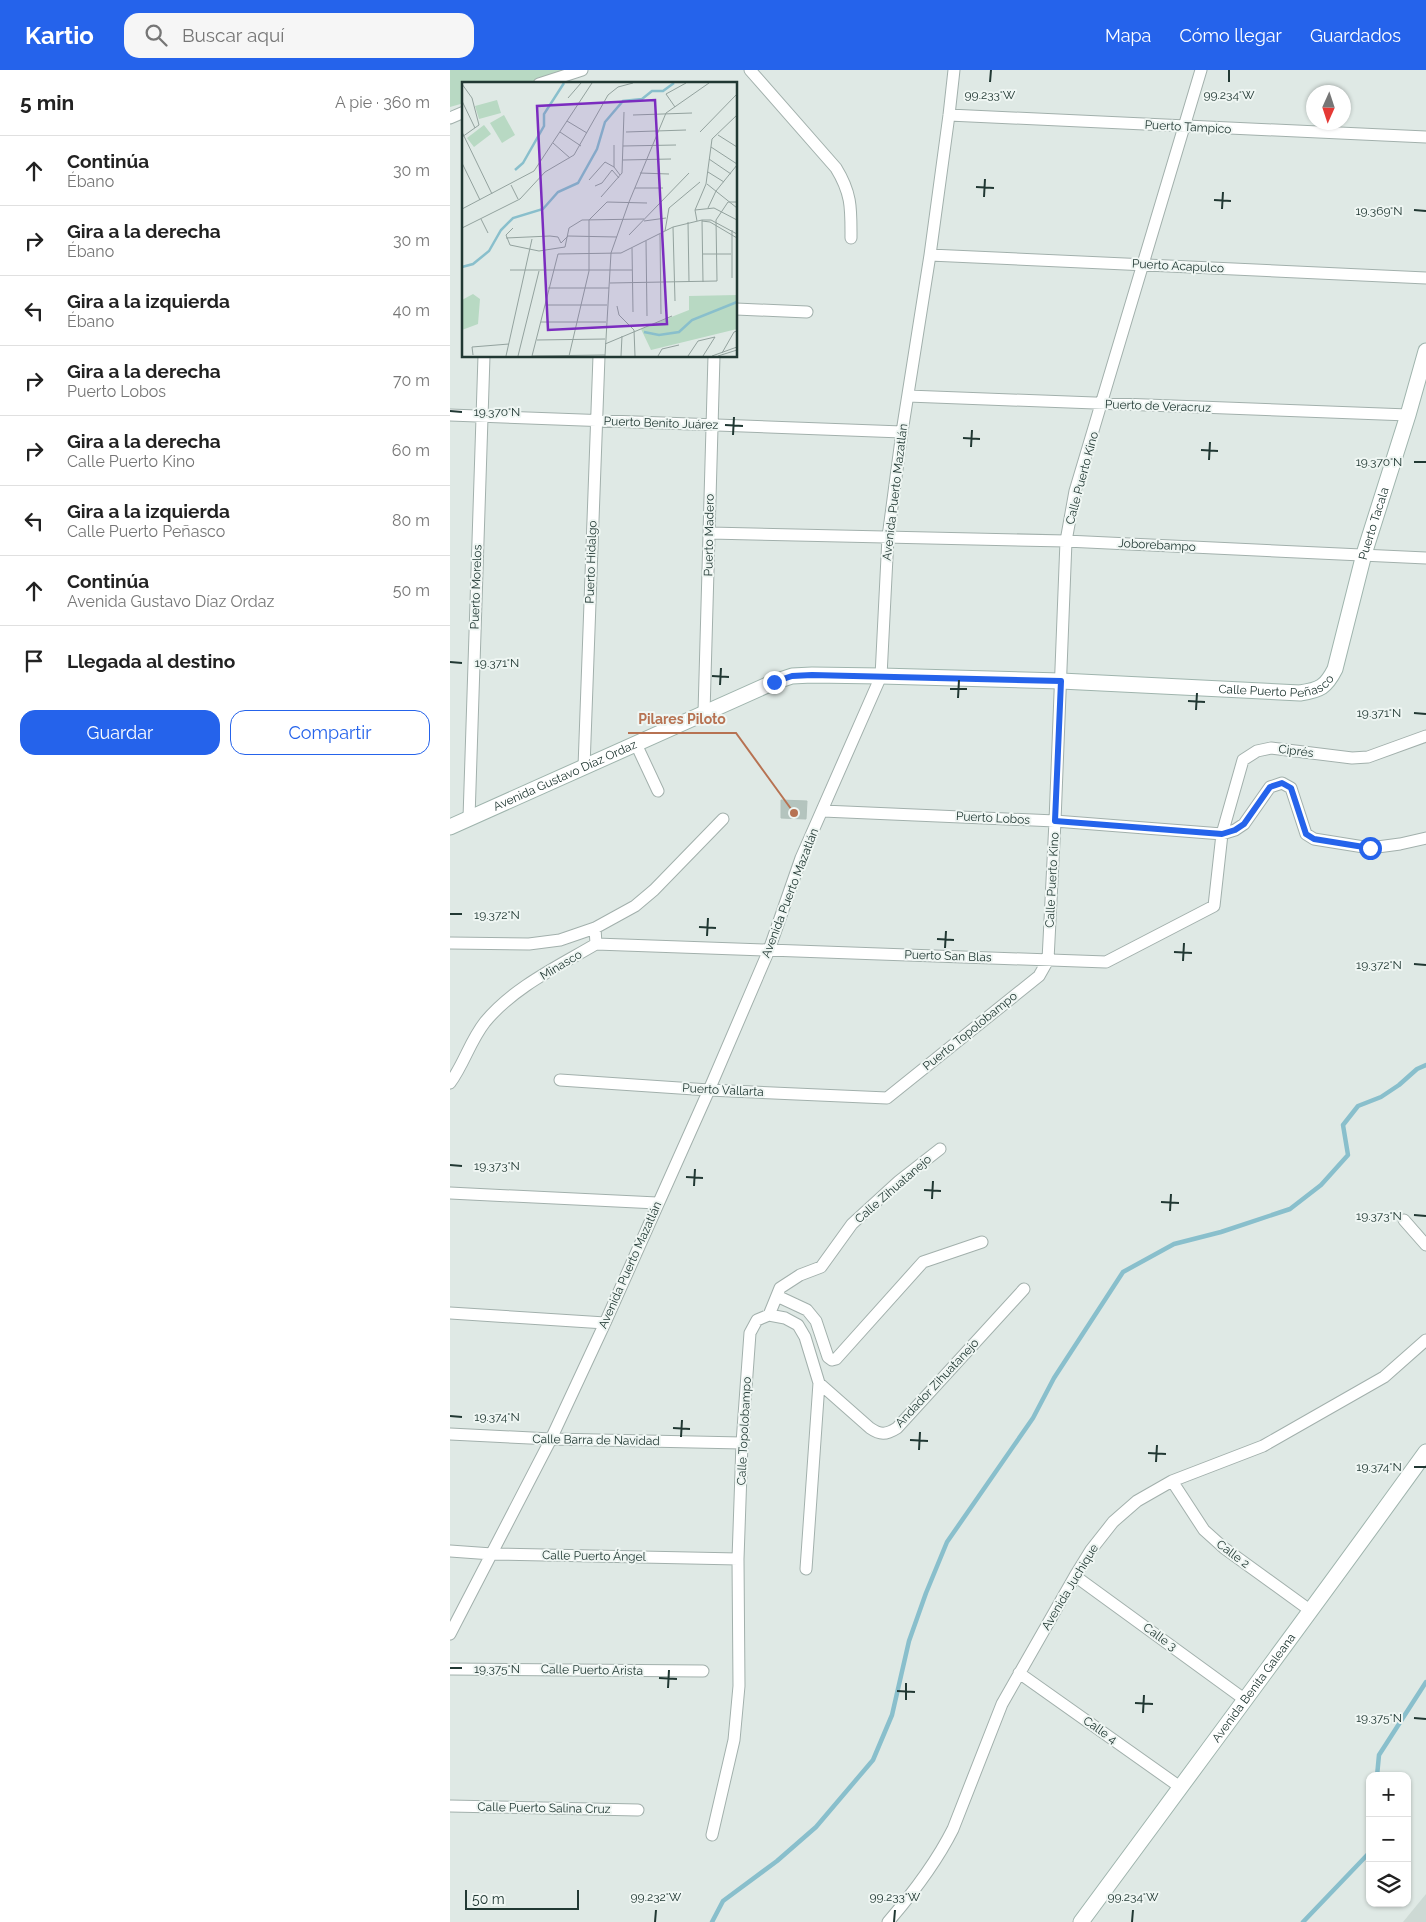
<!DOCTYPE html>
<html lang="es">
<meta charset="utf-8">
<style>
body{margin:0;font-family:Raleway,sans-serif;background:#f6f6f6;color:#222}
.controls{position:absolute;right:15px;bottom:15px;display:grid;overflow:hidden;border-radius:10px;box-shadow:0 1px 4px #0004}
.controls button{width:45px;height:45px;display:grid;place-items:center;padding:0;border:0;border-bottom:1px solid #e0e0e0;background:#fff;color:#222;font:25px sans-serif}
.compass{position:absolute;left:856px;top:15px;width:45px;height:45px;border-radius:50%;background:#fff;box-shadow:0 1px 4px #0004;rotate:183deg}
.scale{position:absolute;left:15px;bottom:12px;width:114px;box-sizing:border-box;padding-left:5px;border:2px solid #213833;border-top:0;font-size:14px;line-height:18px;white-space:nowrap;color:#213833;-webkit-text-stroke:4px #eff6f3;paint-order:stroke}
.stop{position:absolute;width:15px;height:15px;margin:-11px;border:4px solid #2563eb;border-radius:50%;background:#fff}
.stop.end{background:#2563eb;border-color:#fff;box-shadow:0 1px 5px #0008}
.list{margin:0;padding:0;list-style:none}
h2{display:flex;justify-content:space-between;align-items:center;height:65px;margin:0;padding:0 20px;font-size:21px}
h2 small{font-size:16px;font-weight:400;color:#767676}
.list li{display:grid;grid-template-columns:32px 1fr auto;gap:15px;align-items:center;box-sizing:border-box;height:70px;padding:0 20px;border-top:1px solid #e0e0e0}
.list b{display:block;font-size:19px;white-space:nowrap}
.list p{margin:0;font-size:16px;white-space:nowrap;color:#767676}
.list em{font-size:16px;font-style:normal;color:#767676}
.actions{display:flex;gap:10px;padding:15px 20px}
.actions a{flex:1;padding:11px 0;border:1px solid #2563eb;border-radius:15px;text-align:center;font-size:18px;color:#2563eb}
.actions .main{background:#2563eb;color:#fff}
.icon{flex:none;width:28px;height:28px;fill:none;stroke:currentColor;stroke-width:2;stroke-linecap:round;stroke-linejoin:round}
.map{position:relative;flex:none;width:976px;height:1852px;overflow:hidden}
header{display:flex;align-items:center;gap:30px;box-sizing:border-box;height:70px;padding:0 25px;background:#2563eb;color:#fff}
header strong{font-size:24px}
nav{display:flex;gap:28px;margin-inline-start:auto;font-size:18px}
.search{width:350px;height:45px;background:#f6f6f6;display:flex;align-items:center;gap:12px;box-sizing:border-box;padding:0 18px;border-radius:15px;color:#767676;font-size:19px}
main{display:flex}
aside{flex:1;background:#fff}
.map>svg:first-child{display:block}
.built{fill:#cdd9d4}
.green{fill:#b8d9c3}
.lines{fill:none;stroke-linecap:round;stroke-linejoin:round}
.stream{stroke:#89bfcc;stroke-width:4.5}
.building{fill:#b4c4be;stroke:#b2c2bc}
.street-casing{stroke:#a2b0ac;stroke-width:13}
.secondary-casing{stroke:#9fb4ad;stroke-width:17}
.street{stroke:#fff;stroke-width:11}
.secondary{stroke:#fff;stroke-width:15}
.route{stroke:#2563eb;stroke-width:6}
.ticks{fill:none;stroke:#213833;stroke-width:2}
.labels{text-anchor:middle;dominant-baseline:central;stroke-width:4;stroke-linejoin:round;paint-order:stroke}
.street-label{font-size:12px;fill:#213833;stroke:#eff6f3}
.inset-river{fill:none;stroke:#89bfcc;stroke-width:2.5}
.inset-road{fill:none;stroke:#93a29e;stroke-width:1}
.view{fill:#7b2cbf;fill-opacity:0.15;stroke:#7b2cbf;stroke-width:2.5}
.inset-edge{fill:none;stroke:#213833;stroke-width:2.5}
.ticks-label{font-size:12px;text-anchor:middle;fill:#213833;stroke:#eff6f3;stroke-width:4;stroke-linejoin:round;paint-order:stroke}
.leader{fill:none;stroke:#b77252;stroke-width:2}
.callout-dot{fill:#b77252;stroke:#eff6f3;stroke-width:2}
.callout-label{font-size:14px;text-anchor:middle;font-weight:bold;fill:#b77252;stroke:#eff6f3;stroke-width:4;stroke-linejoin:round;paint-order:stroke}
</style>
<header>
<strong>Kartio</strong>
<div class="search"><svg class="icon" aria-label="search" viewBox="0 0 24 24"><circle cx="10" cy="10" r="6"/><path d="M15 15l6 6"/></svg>Buscar aquí</div>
<nav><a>Mapa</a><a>Cómo llegar</a><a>Guardados</a></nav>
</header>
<main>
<aside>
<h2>5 min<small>A pie · 360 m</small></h2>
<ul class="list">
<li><svg class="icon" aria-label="ahead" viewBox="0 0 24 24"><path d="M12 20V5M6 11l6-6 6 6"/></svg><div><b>Continúa</b><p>Ébano</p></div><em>30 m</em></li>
<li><svg class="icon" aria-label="right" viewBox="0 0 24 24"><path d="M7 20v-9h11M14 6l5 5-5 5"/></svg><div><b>Gira a la derecha</b><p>Ébano</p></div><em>30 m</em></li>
<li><svg class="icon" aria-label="left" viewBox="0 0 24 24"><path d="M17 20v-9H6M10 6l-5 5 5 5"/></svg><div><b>Gira a la izquierda</b><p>Ébano</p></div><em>40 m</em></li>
<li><svg class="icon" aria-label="right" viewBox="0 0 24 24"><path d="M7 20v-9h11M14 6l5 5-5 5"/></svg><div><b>Gira a la derecha</b><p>Puerto Lobos</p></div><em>70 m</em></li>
<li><svg class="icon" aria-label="right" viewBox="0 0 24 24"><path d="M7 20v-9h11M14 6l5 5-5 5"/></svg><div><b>Gira a la derecha</b><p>Calle Puerto Kino</p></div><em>60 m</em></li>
<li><svg class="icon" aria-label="left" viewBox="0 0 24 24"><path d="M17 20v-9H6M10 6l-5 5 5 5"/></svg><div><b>Gira a la izquierda</b><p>Calle Puerto Peñasco</p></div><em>80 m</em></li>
<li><svg class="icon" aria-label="ahead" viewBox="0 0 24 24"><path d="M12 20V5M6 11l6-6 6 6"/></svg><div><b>Continúa</b><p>Avenida Gustavo Díaz Ordaz</p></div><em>50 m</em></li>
<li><svg class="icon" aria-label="arrive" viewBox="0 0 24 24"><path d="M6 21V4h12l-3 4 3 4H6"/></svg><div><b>Llegada al destino</b></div></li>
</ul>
<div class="actions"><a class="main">Guardar</a><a>Compartir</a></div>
</aside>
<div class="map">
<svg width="976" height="1852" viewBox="0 0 976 1852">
<rect width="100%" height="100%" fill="#dfe9e5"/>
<path class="built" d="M976 1824V1852H953Z"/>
<path class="green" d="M0 0H125L78 14H14V33L0 37Z"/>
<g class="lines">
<path class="stream" d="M927 1706 929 1685 976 1612
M262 1852 273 1831 327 1791 366 1757 423 1690 442 1645 459 1571 476 1523 497 1472 583 1348 604 1308 673 1202 724 1174 771 1162 840 1139 871 1115 898 1085 893 1055 908 1036 931 1027 949 1015 967 999 976 995
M853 1852 920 1782"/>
</g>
<path class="building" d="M331 730 357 731 356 749 331 748Z"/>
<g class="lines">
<g class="street-casing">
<path id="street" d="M300 0 386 98C402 124 401 139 401 168
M89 14 132 0
M499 45 976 67
M0 48 14 42
M480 185 976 208
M286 239 357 242
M458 326 958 345
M0 345 452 362
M260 463 616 471 976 488
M254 643 264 286
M186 674 208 721
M134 697 149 286
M373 741 605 751 772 764 785 760 794 754 820 717 832 713 841 718 856 764 864 769 920 778 950 774 976 768
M19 748 34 286
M0 873 79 874 110 870 145 858
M146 874 656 892 764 836 772 764 793 690 807 681 821 678 902 688 918 687 976 666
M110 1010 259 1020 437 1028 589 906 598 890 605 751 616 471 625 421 751 0
M0 1013C14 994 20 971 35 952 64 917 107 897 146 874L145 858 185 836 204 820 273 749
M0 1123 207 1133
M954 1150 976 1175
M327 1226 357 1240 366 1251 378 1287 382 1290 386 1289 473 1192 532 1172
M0 1243 155 1253
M319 1245 330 1218 350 1205 371 1197 402 1154 449 1111 490 1079
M369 1313 420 1358C430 1365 436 1365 447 1358L574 1219
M0 1364 101 1369 292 1373
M722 1411 754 1460 774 1478 861 1541
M0 1481 42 1484 288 1489
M625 1506 794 1629
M0 1564 101 1369 155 1253 259 1020 319 880 351 788 431 606 438 467 452 362 480 185 499 45 504 0
M0 1599 253 1601
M569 1603 730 1717
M0 1736 188 1740
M262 1765 284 1670 289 1616 288 1489 292 1373 300 1263 307 1250 319 1245 335 1248 348 1255 355 1267 369 1313 356 1499
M438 1852C463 1823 486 1793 503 1759L552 1634 625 1506 641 1480 663 1452 687 1431 722 1411 813 1376 934 1307 976 1270"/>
</g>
<g class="secondary-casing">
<g id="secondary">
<path id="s1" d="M0 757 324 612 342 606 362 605 431 606 611 611 850 623C870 620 876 617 885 599L914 484 958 345 976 281"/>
<path id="s2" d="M631 1852C746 1696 862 1540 976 1382"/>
</g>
</g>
<use href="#street" class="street"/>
<use href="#secondary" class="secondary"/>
</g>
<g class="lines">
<path class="route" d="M324 612 342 606 362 605 611 611 605 751 772 764 785 760 794 754 820 717 832 713 841 718 856 764 864 769 920 778"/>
</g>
<path class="ticks" d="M540 12 541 0M779 12V0M526 117 544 118M534 127 535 109M764 130 781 131M772 139 773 122M964 140 976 141M0 341 12 342M275 355 293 356M283 365 284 347M513 368 530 369M521 377 522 360M751 380 768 381M759 390 760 372M964 392H976M0 592 12 593M262 606 279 607M270 615 271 598M500 619H517M508 628 509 610M738 631 755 632M746 640 747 623M964 643 976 644M0 844H12M249 857 266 858M257 866 258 848M487 869 504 870M495 878 496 861M724 882 742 883M733 891 734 873M964 894 976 895M0 1095 12 1096M236 1107 253 1108M244 1116 245 1099M474 1120 491 1121M482 1129 483 1111M711 1132 729 1133M720 1141 721 1124M964 1145 976 1146M0 1346 12 1347M223 1358 240 1359M231 1367 232 1350M460 1370 478 1371M469 1380 470 1362M698 1383 716 1384M706 1392 707 1375M964 1397H976M0 1598H12M209 1608 227 1609M218 1618 219 1600M447 1621 465 1622M456 1630V1613M685 1633 703 1634M693 1643 694 1625M964 1648 976 1649M205 1852 206 1840M444 1852 445 1840M682 1852 683 1840"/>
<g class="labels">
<g class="street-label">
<text transform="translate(738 57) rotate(3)">Puerto Tampico</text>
<text transform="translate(728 196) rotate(3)">Puerto Acapulco</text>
<text transform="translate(708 336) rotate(2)">Puerto de Veracruz</text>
<text transform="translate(211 353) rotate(2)">Puerto Benito Juárez</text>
<text transform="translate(632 408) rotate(-75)">Calle Puerto Kino</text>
<text transform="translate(445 422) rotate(-83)">Avenida Puerto Mazatlán</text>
<text stroke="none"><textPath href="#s1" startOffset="1078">Puerto Tacala</textPath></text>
<text transform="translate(259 465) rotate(-89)">Puerto Madero</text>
<text transform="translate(707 475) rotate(3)">Joborebampo</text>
<text transform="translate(141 492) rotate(-88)">Puerto Hidalgo</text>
<text transform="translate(26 517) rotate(-88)">Puerto Morelos</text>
<text stroke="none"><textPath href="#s1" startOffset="860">Calle Puerto Peñasco</textPath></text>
<text transform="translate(846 681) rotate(7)">Ciprés</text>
<text stroke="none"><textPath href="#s1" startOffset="126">Avenida Gustavo Díaz Ordaz</textPath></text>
<text transform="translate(543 748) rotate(3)">Puerto Lobos</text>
<text transform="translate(602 810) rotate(-87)">Calle Puerto Kino</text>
<text transform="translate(340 823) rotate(-69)">Avenida Puerto Mazatlán</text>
<text transform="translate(498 886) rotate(2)">Puerto San Blas</text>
<text transform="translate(111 895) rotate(-31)">Minasco</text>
<text transform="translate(520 961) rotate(-39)">Puerto Topolobampo</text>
<text transform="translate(273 1020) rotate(3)">Puerto Vallarta</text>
<text transform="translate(443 1119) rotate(-41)">Calle Zihuatanejo</text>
<text transform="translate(180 1195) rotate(-66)">Avenida Puerto Mazatlán</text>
<text transform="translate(487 1313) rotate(-47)">Andador Zihuatanejo</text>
<text transform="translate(294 1361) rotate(-87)">Calle Topolobampo</text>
<text transform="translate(146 1370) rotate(1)">Calle Barra de Navidad</text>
<text transform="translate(783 1484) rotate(37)">Calle 2</text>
<text transform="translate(144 1486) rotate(1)">Calle Puerto Ángel</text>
<text transform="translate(620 1517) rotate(-59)">Avenida Juchique</text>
<text transform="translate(710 1567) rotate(36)">Calle 3</text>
<text transform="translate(142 1600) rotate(1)">Calle Puerto Arista</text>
<text stroke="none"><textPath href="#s2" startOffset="291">Avenida Benita Galeana</textPath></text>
<text transform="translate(650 1660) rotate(35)">Calle 4</text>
<text transform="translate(94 1738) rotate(1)">Calle Puerto Salina Cruz</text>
</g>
</g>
<g transform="translate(12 12)">
<rect width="275" height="275" fill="#dfe9e5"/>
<path d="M35 18 39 31 17 37 13 24ZM42 33 53 53 40 61 28 41ZM22 43 29 52 12 65 5 56ZM11 212 18 217 16 242 0 248V218ZM275 213V247L189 268 179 247 227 228V214Z" fill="#b8d9c3"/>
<path class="inset-river" d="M53 88 61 81 82 44V32L102 1M0 185 11 182 27 169 39 148 51 136 81 127 96 110 116 101 135 67 143 40 161 19 180 17 190 9H201L212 1M182 250 197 253 217 250 230 238 275 220"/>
<path class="inset-road" d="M0 2 10 16 17 43 0 55M106 16 119 1M0 19 13 46M213 25 204 12 224 1M171 33 230 31M105 39 125 51M0 50 30 112M98 50 119 64M164 50 224 48M238 50 275 12M256 53 275 65M91 61 108 76M152 63V85L158 93M161 64 214 63M249 65 275 82M247 77 269 92M161 78 209 77M0 81 18 118M246 90 262 100M178 91 207 92M127 98 143 80 152 85M245 102 275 126M49 103 56 117M133 104 140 101 150 88 157 96M173 106H201M139 115 160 91 162 30M246 126 254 109 275 83M0 127 72 89 130 1M233 128 252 126 275 138M19 137 26 151M127 138 145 120 185 121M240 138 241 200M182 139 204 136M235 139 233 128 244 102 250 57 275 33M240 139 248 140 275 156M226 140 227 200M211 145 213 219M0 146 58 117 83 90 112 73 146 13 156 5 171 1M51 146 44 153 48 163 77 169 103 165 107 146 120 138 182 137M270 148V196M203 149 207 126 238 100M198 152 199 232M167 153 227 91M106 154 155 155M44 156 88 154 96 155 99 161 106 154M184 159 185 234M170 166 171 230M241 172H269M48 188H170M148 201 255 199 254 138 266 120H275M86 206H147M83 223H145M155 224 157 233 172 248M79 240H144M172 248 173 274M75 258 143 257M143 262 210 234M260 271 272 250 275 249M11 273 10 265 47 262M44 274 70 157M56 274 77 189M70 274 96 172 159 171 211 145 240 138H249L275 152M70 274 143 273M107 274 127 189V138M143 274 149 171 167 120 204 31 247 1M159 274 160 254M196 274 200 267 217 263M226 274 236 259 253 255M241 274 253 255M250 274 275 265M256 274 275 268"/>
<path class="view" d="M193 18 205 242 86 248 75 24Z"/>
<rect width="275" height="275" class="inset-edge"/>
</g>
<g class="ticks-label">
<text x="540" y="29">99.233°W</text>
<text x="779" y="29">99.234°W</text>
<text x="929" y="145">19.369°N</text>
<text x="47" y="346">19.370°N</text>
<text x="929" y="396">19.370°N</text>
<text x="47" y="597">19.371°N</text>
<text x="929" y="647">19.371°N</text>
<text x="47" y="849">19.372°N</text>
<text x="929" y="899">19.372°N</text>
<text x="47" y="1100">19.373°N</text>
<text x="929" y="1150">19.373°N</text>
<text x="47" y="1351">19.374°N</text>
<text x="929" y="1401">19.374°N</text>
<text x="47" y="1603">19.375°N</text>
<text x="929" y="1652">19.375°N</text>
<text x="206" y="1831">99.232°W</text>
<text x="445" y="1831">99.233°W</text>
<text x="683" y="1831">99.234°W</text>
</g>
<path class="leader" d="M344 743L286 663H178"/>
<circle class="callout-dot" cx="344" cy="743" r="5"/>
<g class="callout-label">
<text x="232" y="654">Pilares Piloto</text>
</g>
</svg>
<div class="controls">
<button>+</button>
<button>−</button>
<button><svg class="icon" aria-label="layers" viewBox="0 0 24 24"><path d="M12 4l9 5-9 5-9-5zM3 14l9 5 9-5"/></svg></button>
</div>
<svg class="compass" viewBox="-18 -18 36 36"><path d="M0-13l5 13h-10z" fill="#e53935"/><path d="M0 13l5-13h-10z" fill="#767676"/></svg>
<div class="scale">50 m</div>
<div class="stop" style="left:920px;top:778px"></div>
<div class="stop end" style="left:324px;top:612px"></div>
</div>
</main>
